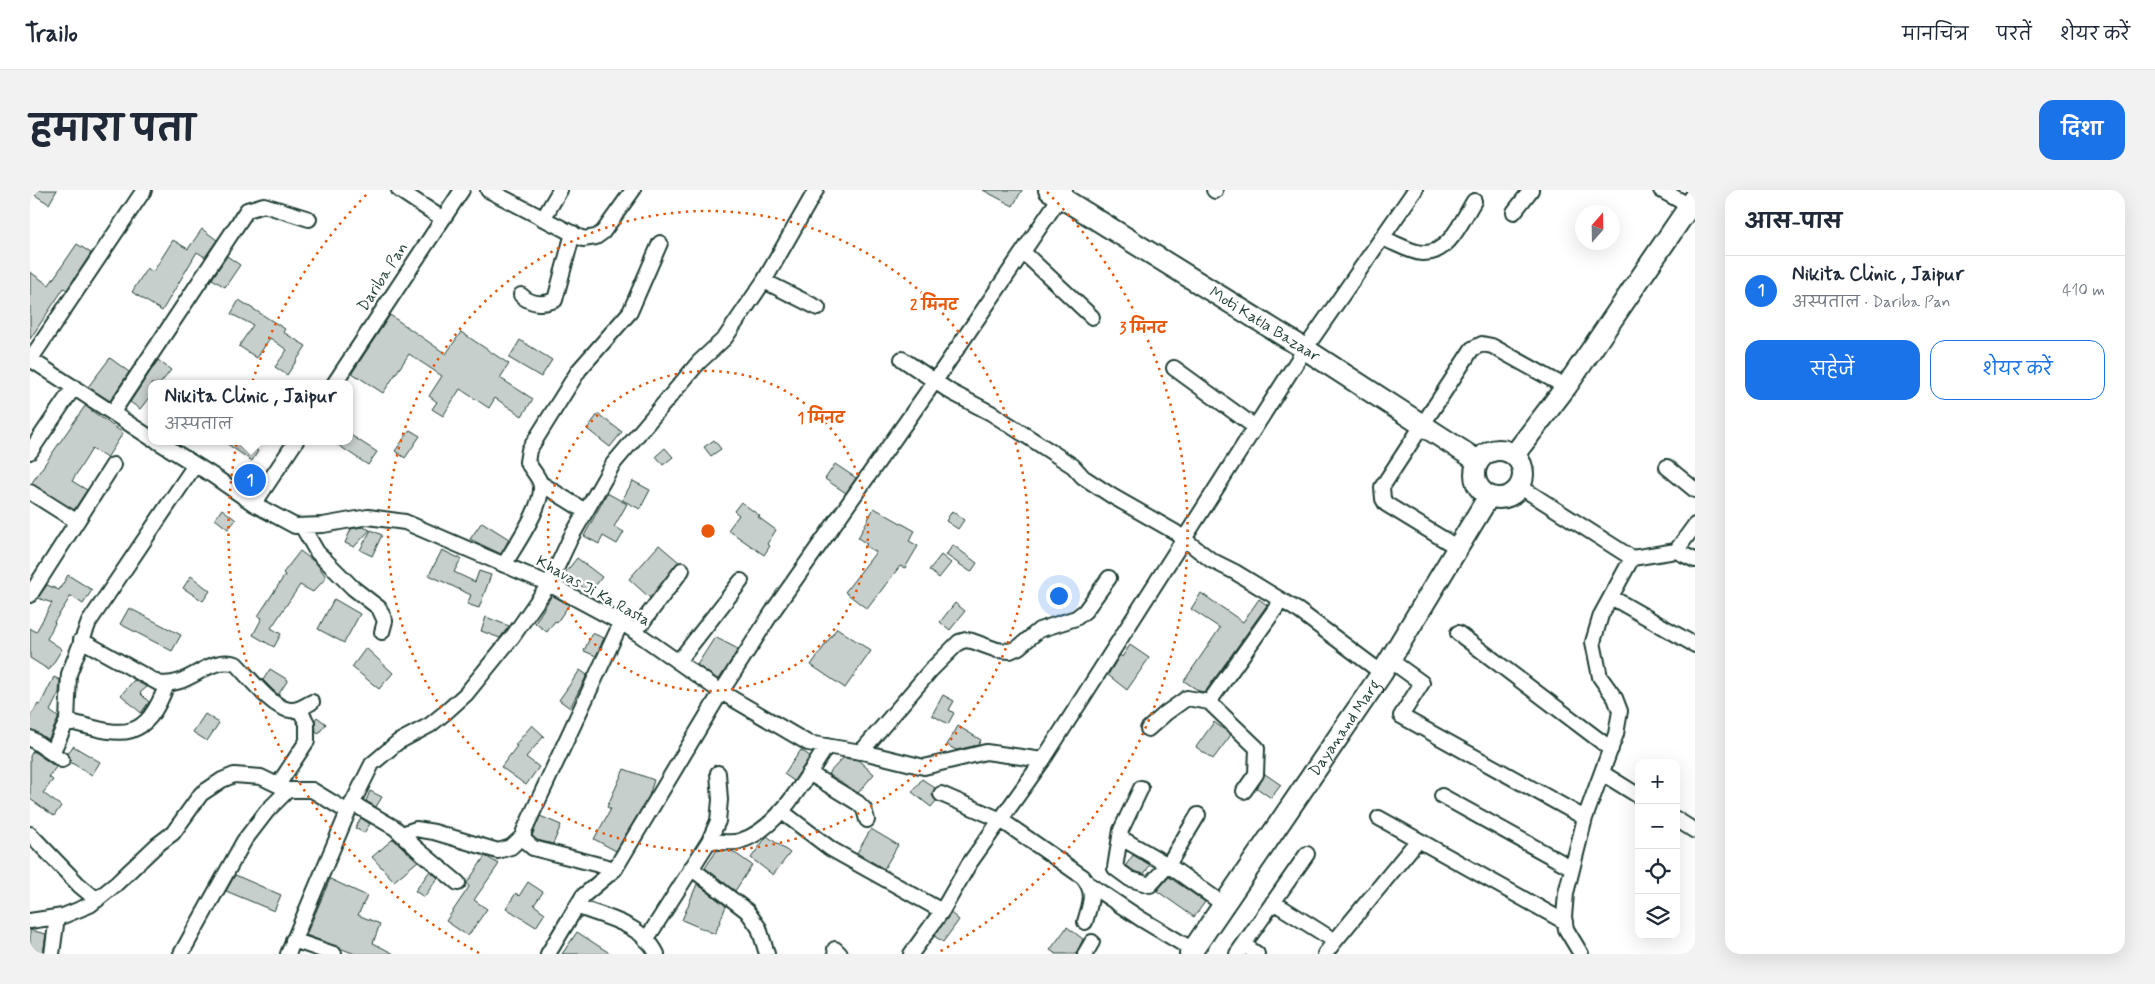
<!DOCTYPE html>
<html lang="hi">
<meta charset="utf-8">
<style>
body{margin:0;font-family:Mynerve,"Playpen Sans Deva",sans-serif;background:#f2f2f3;color:#1f2937}
.controls{position:absolute;right:15px;bottom:15px;display:grid;overflow:hidden;border-radius:10px;box-shadow:0 5px 20px #0002}
.controls button{width:45px;height:45px;display:grid;place-items:center;padding:0;border:0;border-bottom:1px solid #e0e1e3;background:#fff;color:#1f2937;font:25px sans-serif}
.compass{position:absolute;left:1545px;top:15px;width:45px;height:45px;border-radius:50%;background:#fff;box-shadow:0 5px 20px #0002;rotate:20deg}
.you{position:absolute;left:1028px;top:405px;width:18px;height:18px;margin:-12px;border:4px solid #fff;border-radius:50%;background:#1a73e8;box-shadow:0 0 0 8px #1a73e833}
.badge{display:grid;place-items:center;width:32px;height:32px;border-radius:50%;background:#1a73e8;color:#fff;font-size:16px;font-weight:700}
.pin{position:absolute;translate:-50% -50%;border:2px solid #fff;box-shadow:0 1px 5px #0006}
.popup{position:absolute;left:118px;top:190px;width:205px;height:65px;box-sizing:border-box;display:grid;place-content:center;border-radius:10px;background:#fff;filter:drop-shadow(0 1px 4px #0005);font-size:16px;white-space:nowrap;color:#747a83}
.popup b{font-size:19px;color:#1f2937}
.popup::after{content:'';position:absolute;left:50%;top:100%;margin-left:-10px;border:10px solid transparent;border-top-color:#fff}
.list{margin:0;padding:0;list-style:none}
h2{display:flex;justify-content:space-between;align-items:center;height:65px;margin:0;padding:0 20px;font-size:21px}
h2 small{font-size:16px;font-weight:400;color:#747a83}
.list li{display:grid;grid-template-columns:32px 1fr auto;gap:15px;align-items:center;box-sizing:border-box;height:70px;padding:0 20px;border-top:1px solid #e0e1e3}
.list b{display:block;font-size:19px;white-space:nowrap}
.list p{margin:0;font-size:16px;white-space:nowrap;color:#747a83}
.list em{font-size:16px;font-style:normal;color:#747a83}
.actions{display:flex;gap:10px;padding:15px 20px}
.actions a{flex:1;padding:11px 0;border:1px solid #1a73e8;border-radius:15px;text-align:center;font-size:18px;color:#1a73e8}
.actions .main{background:#1a73e8;color:#fff}
.icon{flex:none;width:28px;height:28px;fill:none;stroke:currentColor;stroke-width:2;stroke-linecap:round;stroke-linejoin:round}
.map{position:relative;flex:none;width:1665px;height:764px;overflow:hidden;border-radius:15px}
header{display:flex;align-items:center;gap:30px;box-sizing:border-box;height:70px;padding:0 25px;background:#fff;border-bottom:1px solid #e0e1e3}
header strong{font-size:24px}
nav{display:flex;gap:28px;margin-inline-start:auto;font-size:18px}
.intro{display:flex;align-items:center;justify-content:space-between;box-sizing:border-box;height:120px;padding:0 30px}
h1{margin:0;font-size:35px}
.button{padding:12px 22px;border-radius:15px;background:#1a73e8;color:#fff;font-size:18px;font-weight:700}
main{display:flex;gap:30px;padding:0 30px}
aside{flex:1;background:#fff;border-radius:15px;box-shadow:0 5px 20px #0002}
.map>svg:first-child{display:block}
.building{fill:#c7cfcc;stroke:#1f3d34}
.lines{fill:none;stroke-linecap:round;stroke-linejoin:round}
.street-casing{stroke:#1f3d34;stroke-width:18}
.secondary-casing{stroke:#1f3d34;stroke-width:24}
.street{stroke:#fff;stroke-width:14}
.secondary{stroke:#fff;stroke-width:20}
.ring{fill:none;stroke:#e8590c;stroke-width:2.5;stroke-dasharray:2.5 5}
.labels{text-anchor:middle;dominant-baseline:central;stroke-width:5;stroke-linejoin:round;paint-order:stroke}
.street-label{font-size:16px;fill:#1f3d34;stroke:#fff}
.centre{fill:#e8590c;stroke:#fff;stroke-width:2.5}
.ring-label{font-size:15px;text-anchor:middle;font-weight:bold;fill:#e8590c;stroke:#fff;stroke-width:5;stroke-linejoin:round;paint-order:stroke}
</style>
<header>
<strong>Trailo</strong>
<nav><a>मानचित्र</a><a>परतें</a><a>शेयर करें</a></nav>
</header>
<div class="intro"><h1>हमारा पता</h1><a class="button">दिशा</a></div>
<main>
<div class="map">
<svg width="1665" height="764" viewBox="0 0 1665 764">
<rect width="100%" height="100%" fill="#fff"/>
<filter id="ink" filterUnits="userSpaceOnUse"><feTurbulence type="fractalNoise" baseFrequency=".02" numOctaves="2"/><feDisplacementMap in="SourceGraphic" scale="10" xChannelSelector="R" yChannelSelector="G"/><feConvolveMatrix kernelMatrix="1 2 1 2 8 2 1 2 1" color-interpolation-filters="sRGB"/></filter>
<g filter="url(#ink)">
<path class="building" d="M0 0H27L19 14 0 2Z
M953 0H992L983 16Z
M172 39 187 50 175 67 167 62 132 121 102 102 117 78 123 82 143 50 158 59Z
M47 54 61 63 37 100 34 98 0 149V82L19 95Z
M197 66 210 75 195 97 182 89Z
M209 110 255 139 253 142 276 156 257 185 245 177 257 160 240 148 227 168 209 156 223 135 201 124Z
M360 125 416 164 431 142 479 174 470 188 503 209 492 226 465 208 459 218 430 199 413 226 402 219 407 212 399 206 412 186 379 164 353 203 322 183Z
M490 150 522 170 511 187 479 168Z
M80 168 99 182 80 211 58 197Z
M128 170 141 180 130 194H121V205L110 219 100 212Z
M55 216 93 243 77 268 62 259 42 291 57 300 44 320 1 294Z
M568 224 592 242 580 257 557 239Z
M380 240 390 246 375 268 365 261Z
M319 244 347 262 338 275 302 251H319Z
M684 250 691 259 681 266 674 257Z
M193 251H213L228 261 222 271Z
M635 258 643 267 633 275 626 266Z
M805 274 826 288 816 303 795 289Z
M216 283 230 290 222 301 210 294Z
M603 291 620 300 610 319 592 310Z
M577 303 597 314 584 337 594 342 587 354 573 346 569 354 554 346Z
M711 312 730 326 728 327 746 340 737 354 740 356 734 365 698 340 709 325 704 321Z
M844 318 885 341 879 351 888 356 875 378 870 376 837 419 815 402 846 362 835 356 837 354 828 348Z
M192 319 206 330 198 339 185 329Z
M922 321 934 330 928 339 916 331Z
M452 332 479 349 471 364 440 349Z
M333 337 340 340 324 357 315 353 321 339Z
M341 340 352 345 342 366 330 360Z
M629 355 649 372 620 408 599 389Z
M923 355 947 373 941 382 916 365Z
M412 360 431 369 424 382 445 392 449 381 461 385 449 418 437 414 441 405 399 385Z
M270 361 286 373 295 385V389L283 402 270 395 241 438 251 444 244 457 223 445 232 428 228 426 255 385 253 383Z
M911 365 921 373 909 388 899 380Z
M547 368 572 387 560 403 535 383Z
M38 385 62 400 53 414 41 406 24 432 25 433 17 449 32 459 19 480 0 468V438L6 442 22 413 8 408 17 395 29 400Z
M161 386 180 401 173 411 153 398Z
M1171 403 1213 432 1229 409 1237 415 1175 502 1169 501 1154 491 1190 438 1161 419Z
M522 405 539 415 527 432 525 431 517 442 505 433Z
M304 409 330 424 314 453 288 439Z
M925 413 935 421 920 440 910 432Z
M99 418 151 445 142 461 90 434Z
M456 427 479 436 470 448 451 441Z
M807 438 841 461 815 498 781 475Z
M562 443 574 448 566 466 554 461Z
M685 447 708 459 689 490 667 475Z
M1100 455 1119 468 1097 500 1078 485 1090 465 1092 467Z
M336 458 363 483 349 499 322 477Z
M240 479 258 490 248 505 233 490Z
M550 480 557 485 540 518 529 510Z
M24 487 30 490 29 503 20 521 28 527V529L18 550 0 539V527L8 514 10 515Z
M104 490 117 497 110 503 119 512 111 523 91 505Z
M913 505 924 511 919 520 924 523 918 534 902 525Z
M175 524 189 533 177 551 163 542Z
M287 527 296 534 288 544 286 542 285 530Z
M1184 532 1201 545 1183 569 1166 557Z
M502 535 514 546 496 567 509 577 496 595 471 577 487 556 485 555Z
M928 536 951 550 948 555 926 560 917 555Z
M43 556 70 572 62 585 40 572 38 564Z
M771 560 780 566 764 591 754 584Z
M3 561 26 577 19 587 23 590 13 603 31 616 24 626 0 609V566Z
M813 568 828 570 844 584 828 603 798 584Z
M594 579 624 590 619 606 586 661 564 649 581 619 577 617Z
M1235 584 1251 595 1241 608 1227 598Z
M892 589 905 598 902 605 906 611 901 617 882 602Z
M340 601 352 607 346 617 336 611Z
M510 626 531 635 523 654 507 650 502 646Z
M331 628 340 634 334 643 325 638Z
M841 639 868 655 854 679 827 663Z
M737 646 760 663 743 685 721 668Z
M363 649 388 671 364 691 342 667Z
M687 660 702 661 722 675 705 701 675 678Z
M1103 665 1120 675 1114 684 1104 681 1096 675Z
M455 666 469 674 444 710 457 719 438 746 416 731 439 697 437 693Z
M400 681 408 688 394 707 385 701Z
M205 685 251 705 244 721 196 701Z
M1139 687 1175 712 1164 727 1127 701Z
M300 689 337 706 328 725 350 734 343 753 364 764H325L276 745Z
M498 692 513 702 504 715 515 723 506 737 476 718 486 703 489 706Z
M667 694 696 716 685 744 652 730Z
M921 723 929 730 913 752 904 746Z
M1037 737 1053 749 1046 764H1026L1020 760Z
M0 740 16 744 13 764H0Z
M547 742 581 764H532Z"/>
<g class="lines">
<g class="street-casing">
<path id="street" d="M369 0 413 29
M458 0 553 49 566 47 573 42 603 0
M1184 0 1185 1
M1631 0 1660 16
M1484 22 1501 0
M513 29 530 0
M1352 48C1364 52 1379 62 1392 63 1419 65 1432 30 1444 11
M993 62 1062 127
M734 91 788 118
M491 105C500 114 513 115 525 110L543 43
M0 169 121 248
M872 169 921 202 961 223 1043 276 1053 287 1082 306 1145 342 1181 370 1205 382 1269 421 1352 483
M0 170 114 0
M1144 178 1225 237
M304 194 432 0
M83 222 217 20 234 15 279 29
M127 251 182 285 224 314 265 336 293 335 338 327 375 332 519 394 597 436 691 502 778 553 837 563 894 577 956 562 1013 570
M0 262 44 197
M1637 277 1665 300
M510 293 555 321
M1489 296 1602 368 1646 361 1665 370
M0 302 46 331
M224 314 266 251
M272 336 287 362 323 398 349 418 355 431 352 442
M1428 358 1356 314 1353 309 1352 297 1442 159 1452 154 1462 156 1536 197
M1646 361 1665 335
M474 375C484 357 517 312 510 292 507 285 501 278 497 272L499 260 549 180 600 122 630 53
M0 405 83 275
M1581 407 1665 455
M605 442 652 380
M1428 443 1581 559
M51 450 128 493C159 499 177 465 206 474 218 486 243 519 260 520 268 521 275 516 282 512
M1360 470 1392 493 1371 526 1555 628
M648 472 711 391
M1179 512 1227 558 1226 584 1214 601
M37 531C90 545 114 556 137 494
M1118 539 1136 523 1157 508 1179 512 1251 411
M0 548 32 570
M831 562 900 481 929 452 936 450 942 451 967 460 980 461 989 457 1009 440 1046 428 1055 421 1079 388
M22 563 37 531 39 484 59 432 165 275
M779 583 828 613 834 619 837 630
M1572 583 1609 606
M248 595 277 551V533L269 519
M1111 598 1091 640 1085 678 1100 689 1120 695 1138 675 1193 714
M911 604 971 630 1053 687C1066 703 1060 714 1055 732
M1412 606 1542 678
M322 613 365 638 387 659 428 693
M751 621 801 659 912 721
M1349 628 1535 732
M1646 629 1665 641
M0 644 49 695 67 710
M372 644 386 639 404 642 468 661 481 657 494 645
M1091 648 1138 675 1168 625
M679 651C689 651 701 654 710 651 748 640 776 587 797 556
M661 678 717 721 729 738 737 764
M585 679 503 658 493 649 494 641 591 433
M1060 695 1111 729 1163 760
M1243 712 1305 751 1295 764
M548 717C576 727 613 735 627 764
M0 731 33 726 60 715 86 694 127 655 143 643 171 604 192 590 204 585 231 587 258 600
M263 750 304 764
M616 750 679 651 688 631 690 610 688 583
M1305 751 1388 650
M1214 755 1227 764
M805 759 810 764
M22 764 27 727
M151 764 214 651 237 621 258 600H282L318 622
M258 764 318 622 342 574 368 552 400 535 416 522 436 504 483 446 519 394 540 349 583 274 669 172 695 148 734 91 786 0
M518 764 553 706 585 679 691 502 745 418 905 191 1035 0
M881 764 912 721 939 674 1013 570 1275 159 1385 0
M1055 764 1062 752
M1207 764 1277 664
M1551 764 1536 739 1534 727 1536 703 1555 628 1586 544 1590 521 1585 508 1570 487 1563 452 1571 425 1602 368"/>
</g>
<g class="secondary-casing">
<g id="secondary">
<path id="s1" d="M1019 0 1275 159 1448 271"/>
<circle cx="1469" cy="284" r="24"/>
<path d="M1484 265 1536 197 1665 8"/>
<path id="s2" d="M1160 764 1352 483 1459 306"/>
</g>
</g>
<use href="#street" class="street"/>
<use href="#secondary" class="secondary"/>
</g>
</g>
<g class="ring">
<circle cx="678" cy="341" r="160"/>
<circle cx="678" cy="341" r="320"/>
<path d="M449 763A480 480 0 0 1 339 2M1017 2A480 480 0 0 1 907 763"/>
</g>
<g class="labels">
<g class="street-label">
<text transform="translate(353 87) rotate(-57)">Dariba Pan</text>
<text stroke="none"><textPath href="#s1" startOffset="254">Moti Katla Bazaar</textPath></text>
<text transform="translate(563 401) rotate(29)">Khavas Ji Ka Rasta</text>
<text stroke="none"><textPath href="#s2" startOffset="274">Dayanand Marg</textPath></text>
</g>
</g>
<circle cx="678" cy="341" r="8" class="centre"/>
<g class="ring-label">
<text x="904" y="120">2 मिनट</text>
<text x="1113" y="143">3 मिनट</text>
<text x="791" y="233">1 मिनट</text>
</g>
</svg>
<div class="controls">
<button>+</button>
<button>−</button>
<button><svg class="icon" aria-label="locate" viewBox="0 0 24 24"><circle cx="12" cy="12" r="6"/><path d="M12 2v4M12 18v4M2 12h4M18 12h4"/></svg></button>
<button><svg class="icon" aria-label="layers" viewBox="0 0 24 24"><path d="M12 4l9 5-9 5-9-5zM3 14l9 5 9-5"/></svg></button>
</div>
<svg class="compass" viewBox="-18 -18 36 36"><path d="M0-13l5 13h-10z" fill="#e53935"/><path d="M0 13l5-13h-10z" fill="#747a83"/></svg>
<div class="you"></div>
<div class="pin badge" style="left:220px;top:290px">1</div>
<div class="popup"><b>Nikita Clinic , Jaipur</b>अस्पताल</div>
</div>
<aside>
<h2>आस-पास<small></small></h2>
<ul class="list">
<li><span class="badge">1</span><div><b>Nikita Clinic , Jaipur</b><p>अस्पताल · Dariba Pan</p></div><em>410 m</em></li>
</ul>
<div class="actions"><a class="main">सहेजें</a><a>शेयर करें</a></div>
</aside>
</main>
